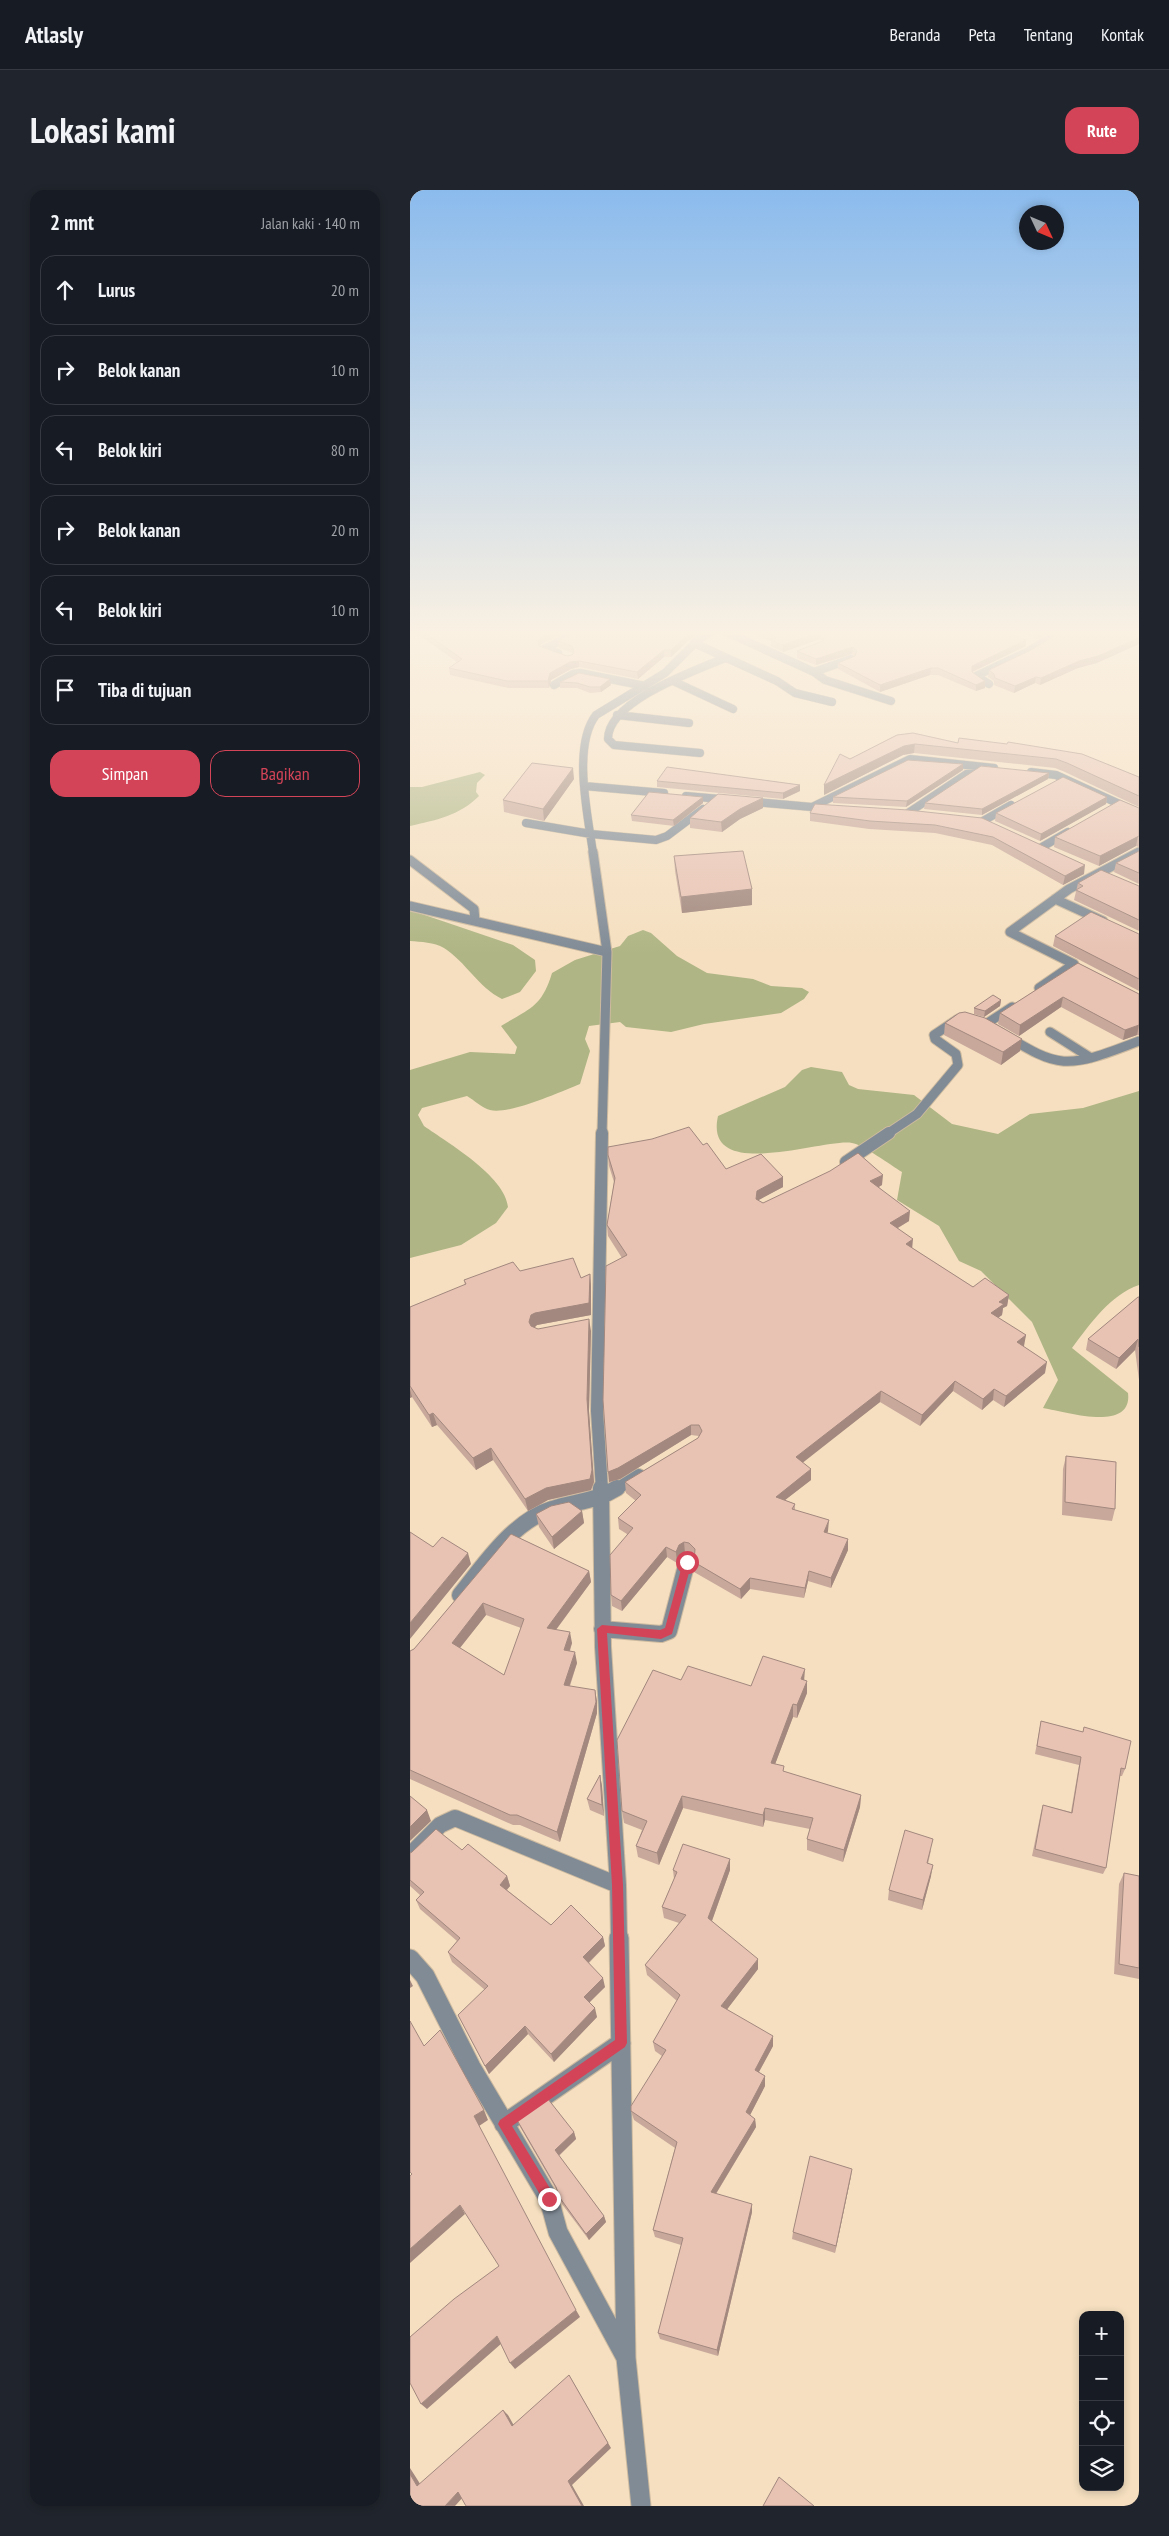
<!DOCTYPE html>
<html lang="id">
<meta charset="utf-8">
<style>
body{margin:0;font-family:"PT Sans Narrow",sans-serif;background:#20242c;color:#f1f3f6}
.controls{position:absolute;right:15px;bottom:15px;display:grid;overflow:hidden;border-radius:10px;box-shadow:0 2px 8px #0003}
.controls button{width:45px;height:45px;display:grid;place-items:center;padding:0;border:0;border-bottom:1px solid #363941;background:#171b24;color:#f1f3f6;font:25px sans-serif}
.compass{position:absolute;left:609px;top:15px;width:45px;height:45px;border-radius:50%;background:#171b24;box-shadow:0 2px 8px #0003;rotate:134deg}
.stop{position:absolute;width:15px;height:15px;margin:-11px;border:4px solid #d44458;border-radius:50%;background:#fff}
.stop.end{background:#d44458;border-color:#fff;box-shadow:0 1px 5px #0008}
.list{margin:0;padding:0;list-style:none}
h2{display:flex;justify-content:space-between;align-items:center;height:65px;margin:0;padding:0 20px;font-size:21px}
h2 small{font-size:16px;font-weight:400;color:#9ea1a6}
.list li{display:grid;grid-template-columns:32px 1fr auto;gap:15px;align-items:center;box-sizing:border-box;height:70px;margin:0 10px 10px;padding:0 10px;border:1px solid #363941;border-radius:15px}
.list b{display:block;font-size:19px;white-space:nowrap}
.list em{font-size:16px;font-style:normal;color:#9ea1a6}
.actions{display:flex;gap:10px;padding:15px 20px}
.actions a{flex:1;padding:11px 0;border:1px solid #d44458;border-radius:15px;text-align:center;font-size:18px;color:#d44458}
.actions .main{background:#d44458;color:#fff}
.icon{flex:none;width:28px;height:28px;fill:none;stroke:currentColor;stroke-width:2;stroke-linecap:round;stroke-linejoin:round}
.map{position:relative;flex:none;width:729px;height:2316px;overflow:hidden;border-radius:15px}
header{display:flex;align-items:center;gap:30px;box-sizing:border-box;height:70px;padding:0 25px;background:#171b24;border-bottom:1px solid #363941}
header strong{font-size:24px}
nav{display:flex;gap:28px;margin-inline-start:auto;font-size:18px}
.intro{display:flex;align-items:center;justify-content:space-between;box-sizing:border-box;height:120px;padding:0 30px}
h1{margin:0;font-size:35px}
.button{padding:12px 22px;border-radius:15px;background:#d44458;color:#fff;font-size:18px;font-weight:700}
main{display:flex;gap:30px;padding:0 30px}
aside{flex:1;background:#171b24;border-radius:15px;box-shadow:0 2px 8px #0003}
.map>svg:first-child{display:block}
.green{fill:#afb584}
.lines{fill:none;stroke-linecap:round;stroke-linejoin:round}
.minor-far4-casing{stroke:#cdba9f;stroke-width:9}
.minor-far3-casing{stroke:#cdba9f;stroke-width:11}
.minor-far2-casing{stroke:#cdba9f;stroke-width:14}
.minor-far1-casing{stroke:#cdba9f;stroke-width:18}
.minor-casing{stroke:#cdba9f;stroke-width:21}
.minor-far4{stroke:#808b96;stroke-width:8}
.minor-far3{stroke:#808b96;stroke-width:9}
.minor-far2{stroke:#808b96;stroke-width:12}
.minor-far1{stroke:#808b96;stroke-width:16}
.minor{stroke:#808b96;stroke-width:19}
.wall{fill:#c8a89b;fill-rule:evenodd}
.shaded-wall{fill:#a2887e}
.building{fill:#e8c3b4;stroke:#a2887e;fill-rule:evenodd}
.route{fill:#d44458}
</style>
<header>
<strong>Atlasly</strong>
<nav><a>Beranda</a><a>Peta</a><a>Tentang</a><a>Kontak</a></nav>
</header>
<div class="intro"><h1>Lokasi kami</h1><a class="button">Rute</a></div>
<main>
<aside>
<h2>2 mnt<small>Jalan kaki · 140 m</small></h2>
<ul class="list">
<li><svg class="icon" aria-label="ahead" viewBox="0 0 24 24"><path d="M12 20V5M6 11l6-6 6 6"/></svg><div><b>Lurus</b></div><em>20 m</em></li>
<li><svg class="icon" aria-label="right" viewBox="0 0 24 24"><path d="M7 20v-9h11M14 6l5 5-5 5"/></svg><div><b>Belok kanan</b></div><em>10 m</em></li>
<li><svg class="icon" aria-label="left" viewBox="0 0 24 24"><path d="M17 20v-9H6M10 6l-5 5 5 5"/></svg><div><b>Belok kiri</b></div><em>80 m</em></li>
<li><svg class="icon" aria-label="right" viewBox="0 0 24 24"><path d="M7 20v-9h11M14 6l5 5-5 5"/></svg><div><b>Belok kanan</b></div><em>20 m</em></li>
<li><svg class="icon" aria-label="left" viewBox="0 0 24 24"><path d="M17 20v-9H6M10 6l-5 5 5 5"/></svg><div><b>Belok kiri</b></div><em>10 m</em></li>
<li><svg class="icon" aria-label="arrive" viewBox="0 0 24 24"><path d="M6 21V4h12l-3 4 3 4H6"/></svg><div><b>Tiba di tujuan</b></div></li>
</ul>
<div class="actions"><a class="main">Simpan</a><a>Bagikan</a></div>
</aside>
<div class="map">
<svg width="729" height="2316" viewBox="0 0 729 2316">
<rect width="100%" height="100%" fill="#f5dfc0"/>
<path class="green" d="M70 582 75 585 67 593 66 602 69 606C49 626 26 630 0 636V597H12Z
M0 720 103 755 125 770 126 781 110 802 92 809C68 797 56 772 34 758 24 752 11 752 0 751Z
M233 740 241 743 267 766 297 783 343 789 361 796 392 798 399 802 394 809 371 823 294 834 261 842 216 837 210 832 179 836 175 849 180 861 170 894C150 902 99 925 80 920 72 918 64 910 57 906L12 918 8 925 14 936C38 953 95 986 98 1017L86 1033 51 1055 0 1068V880L60 862 105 864 107 857 91 836C119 819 132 817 142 783L165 770 210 756 218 746Z
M401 877 432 882 439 895 448 899 504 905 542 934 588 944 620 924 673 918 729 901V1095C700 1105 680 1134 662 1158L718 1203C723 1243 657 1222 633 1218L648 1190 622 1132 571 1081 549 1071 529 1036 487 1010 492 982C482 976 452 954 442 953 414 948 293 994 308 926L375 897 392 880Z"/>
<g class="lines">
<g class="minor-far4-casing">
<path id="minor-far4" d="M312 440 404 482 415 490 481 511
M284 453 367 491 385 503 422 512
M148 463 134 459 172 440
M404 482 441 469
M263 491 323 519
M579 494 566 486 617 462 653 440
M144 495 163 484 170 483 235 496
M207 525 279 533
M290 563 204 555 198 549C198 511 284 481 315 468
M621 582 646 585 729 623
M174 596 254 603
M276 606 402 617 500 569 584 578
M498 623 567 577
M573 631 601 615
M116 633 181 644 246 650 257 646 293 619
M632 657 658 642
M183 663C178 626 162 556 186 525L255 483 288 450 304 440
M727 663 729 662"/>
</g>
<g class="minor-far3-casing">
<path id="minor-far3" d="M183 662 197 762 192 944
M0 670 64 719 65 731
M645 709 693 731
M0 716 197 762
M629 798 664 774 600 742 659 699 729 662
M602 817 576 834C649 877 647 883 729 851
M640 842 681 868
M477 944 507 924 548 875 546 864 525 849 524 845 548 829"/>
</g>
<g class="minor-far2-casing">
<path id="minor-far2" d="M436 972 479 943
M192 1300 187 1221 192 943
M205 1300 229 1285"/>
</g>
<g class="minor-far1-casing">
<path id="minor-far1" d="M191 1298 193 1457 208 1695 209 1749
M50 1405C74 1375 103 1331 142 1319 166 1311 185 1312 207 1298
M192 1439 251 1444 259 1441 277 1372
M0 1665 30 1635 45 1628 208 1695"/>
</g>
<g class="minor-casing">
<path id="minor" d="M209 1748 216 2168 231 2316
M0 1769 15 1786 61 1877 139 2009 148 2042 215 2166
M94 1934 211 1853"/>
</g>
<use href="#minor-far4" class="minor-far4"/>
<use href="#minor-far3" class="minor-far3"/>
<use href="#minor-far2" class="minor-far2"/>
<use href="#minor-far1" class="minor-far1"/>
<use href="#minor" class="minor"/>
</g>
<path class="wall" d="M2 440H161L131 454 130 456 157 466 162 465 163 463 149 458 148 451 280 449 261 467H254L228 489 169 477 161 479 141 490 139 498H98L40 485 39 478 47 472Z
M334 440H526L540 444 616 456 562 482 575 498 566 501 528 485H520L470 502 428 479V473L445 466 442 464 406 475 387 468V461L413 451 410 449 373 462 361 456V451Z
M604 440H642L628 449Z
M621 460 687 473 668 478 630 495 625 493 604 503 584 495V491L578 487 579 480Z
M169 483 201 495 191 502 180 503 167 498H150V492Z
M487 545 548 553 549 548 729 587V617L655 582 645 578 504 563 493 565 414 605 440 569Z
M553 574V580L496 617 423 613V607Z
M639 583 638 589 572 625 514 619 515 613Z
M164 589 134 631 94 622 93 610Z
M247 591 390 601 373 609 247 597Z
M293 607V613L264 636 222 631 221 625Z
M697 607 696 614 630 651 585 631 586 623Z
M353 608V618L330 629 312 642 280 638V628Z
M729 618V657L726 656 689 676 644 657 645 647Z
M400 623 572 628 674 684 653 695 582 655 525 643 459 639 400 631Z
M729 661V694L704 682 706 673Z
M264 666 342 699V715L272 723 265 681Z
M668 693 729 696V741L664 710Z
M728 744H729V801L643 756 645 746Z
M668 773 729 804V845H727L713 850 651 817 609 846 588 834 590 823Z
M591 810 590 816 574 827 564 824V818Z
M535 833 610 861 591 875 534 845Z
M293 955 316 979 373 987V997L348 1010 353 1013 472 995 469 997 499 1031 488 1038 502 1058 563 1097 599 1105 597 1116 593 1118 592 1125 588 1128 616 1145 613 1156 635 1183 594 1217 583 1210 572 1220 543 1201 510 1236 470 1212 392 1272 401 1290 375 1310 385 1314V1320L418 1341 417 1343 438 1360 421 1398 398 1391 394 1408 340 1399 331 1409 284 1382V1367L280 1363H275L270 1366 267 1373 257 1367 212 1421 202 1416 201 1405 217 1344 209 1339 208 1328 226 1311 216 1303 215 1292 288 1248 289 1246 281 1245 210 1289 199 1292 212 1068 198 1046 197 1035 204 992 199 976 198 965Z
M110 1081 171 1088 180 1084 181 1096V1125L127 1135 124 1137 128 1139 181 1141 179 1221 184 1292 181 1300 138 1310 118 1321 83 1270 66 1280 27 1235 22 1237 2 1207 0 1208V1117L55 1095 54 1090Z
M729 1107V1190L725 1160 706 1179 676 1160 678 1149Z
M656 1266 705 1319 702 1331 652 1325 653 1279Z
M172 1321 174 1333 144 1359 129 1337 126 1324Z
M101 1344 179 1381 181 1392 146 1440 162 1453 160 1461 167 1473 160 1496 187 1511V1523L150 1652 110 1635H103L0 1589V1461L4 1459ZM76 1425 111 1438 94 1485 50 1458Z
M271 1490 341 1496 394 1490 397 1503 387 1528 383 1527 365 1574 374 1582 451 1605 450 1617 433 1672 397 1660V1649L400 1639 355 1630 353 1637 273 1618 249 1675 228 1667 226 1656 232 1640 214 1633 212 1621Z
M631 1531 673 1542 674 1537 715 1579 712 1586H710L696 1678 693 1684 622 1666 631 1622 633 1615 661 1622 669 1575 625 1564Z
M190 1585 192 1596 194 1626 180 1620 177 1609Z
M52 1660 97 1686 100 1696 97 1700 141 1735 193 1747 195 1756 179 1773 195 1797 179 1812 187 1827 144 1872 118 1844 79 1884 48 1825 75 1800 42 1772 38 1762 47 1751 10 1719 6 1710 10 1705 0 1696V1663Z
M521 1660 518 1674 521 1686 512 1720 478 1710 479 1700Z
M263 1680H320L302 1731 348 1779 317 1819 363 1856 349 1882 355 1886V1896L340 1925 345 1929 346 1937 306 2004 342 2014V2022L308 2166 250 2149 248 2143 271 2055 245 2047 243 2040 265 1958 224 1930 221 1921 252 1866 245 1861 243 1852 267 1811 237 1785 235 1775 269 1733 254 1728 252 1717 264 1689Z
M714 1683 729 1686V1789L704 1784 709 1694Z
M107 1930 164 1942 166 1949 149 1966 194 2026 196 2032 179 2050 152 2014 147 2001 110 1937Z
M441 1986 425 2063 382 2049 383 2042Z"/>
<path class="shaded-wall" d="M146 440H161L131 454 129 458 128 451 130 448Z
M283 440H293L280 449 261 467V460Z
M632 440H642L628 449 629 442Z
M411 442 410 449 373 462V455Z
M729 448V454L687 473 668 478 630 495 631 488 669 471Z
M616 450V456L562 482V476Z
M443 457 442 464 406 475V469Z
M254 460V467L228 489 227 482Z
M169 471V477L161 479 141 490 139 498 138 491 140 483 160 472Z
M521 478 520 485 470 502V495Z
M626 487 625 493 604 503 605 496Z
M200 489 201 495 191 502 190 497Z
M575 491V498L566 501V495Z
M505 554 504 563 493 565 414 605V595L494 556Z
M553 574V580L496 617 497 611Z
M163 578 164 589 134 631 133 619Z
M639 583 638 589 572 625V619Z
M390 595V601L373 609V603Z
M293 607V613L264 636 263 630Z
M697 607 696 614 630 651 631 644Z
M353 608V618L330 629 312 642 311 632 330 619Z
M728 646 726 656 689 676 690 666Z
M675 675 674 684 653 695 655 686Z
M342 699V715L272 723 271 707Z
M653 807 651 817 609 846 610 835Z
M591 810 590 816 574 827 575 821Z
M729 835 727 845 713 850 715 840Z
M612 849 610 861 591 875 593 862Z
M473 985 472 995 459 1002 460 991Z
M373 987V997L347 1011 346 1009 347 1001Z
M500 1021 499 1031 479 1043 480 1033Z
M503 1049 502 1060 496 1054Z
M180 1084 181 1096V1125L127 1135 124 1138 121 1144 119 1132 121 1125Z
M599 1105 597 1116 593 1118 592 1125 579 1134 581 1123 589 1112Z
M179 1129 181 1141 179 1221 184 1292 181 1300 138 1310 118 1321 115 1309 136 1298 177 1209Z
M616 1145 614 1156 605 1163 607 1152Z
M728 1149 725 1160 706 1179 709 1168Z
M637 1172 635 1183 594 1217 596 1206Z
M545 1191 543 1201 510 1236 512 1225Z
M0 1199 2 1207 0 1208Z
M584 1199 583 1210 572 1220 573 1209Z
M471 1201 470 1212 386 1278V1267Z
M23 1223 27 1235 22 1237 19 1225Z
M281 1235V1245L210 1289 199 1292 198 1282Z
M81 1258 83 1270 66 1280 63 1268Z
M401 1279V1290L366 1317V1307Z
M172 1321 174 1333 144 1359 142 1347Z
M419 1330 418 1341 413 1352 414 1342Z
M438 1349V1360L421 1398V1388Z
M274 1352 275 1363 270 1366 267 1373 266 1362 269 1355Z
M256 1357 257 1367 212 1421 211 1411Z
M58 1363 61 1374 0 1449V1433Z
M179 1381 181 1392 139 1449 137 1438Z
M399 1381 398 1391 394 1408 395 1398Z
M340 1388V1399L331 1409 330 1399Z
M73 1413 76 1425 45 1464 42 1453Z
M160 1442 162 1453 156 1471 154 1460Z
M165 1462 167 1473 156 1506 154 1495Z
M395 1479 394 1492 391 1489Z
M397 1491V1503L387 1528V1515Z
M185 1500 187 1511V1523L150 1652 147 1642Z
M383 1514V1527L361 1585V1573Z
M190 1585 192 1596 194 1626 192 1615Z
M451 1605 450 1617 433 1672 434 1660Z
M272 1606 273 1618 249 1675 247 1663Z
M355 1618V1630L353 1637V1625Z
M17 1620 21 1631 0 1651V1637Z
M320 1669V1680L299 1739 298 1728Z
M523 1675 521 1686 512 1720 513 1710Z
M97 1686 100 1696 93 1704 90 1695Z
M193 1747 195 1756 175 1776 173 1767Z
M348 1769V1779L312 1826 311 1816Z
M193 1788 195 1797 176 1816 174 1807Z
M0 1790 3 1796 0 1798Z
M185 1818 187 1827 144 1872 141 1864Z
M115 1836 118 1844 79 1884 75 1876Z
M363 1846V1856L345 1889V1880Z
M355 1886V1896L337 1931 336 1922Z
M74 1920 78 1930 69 1936 64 1926Z
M345 1929 346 1937 302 2010 301 2002Z
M164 1942 166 1949 147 1967 145 1960Z
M442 1979 441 1986 425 2063 426 2056Z
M342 2014V2022L308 2166 307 2160Z
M50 2015 55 2024 0 2073V2059Z
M194 2026 196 2032 179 2050 176 2044Z
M166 2120 170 2127 105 2179 100 2173Z
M87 2146 92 2153 17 2219 11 2214Z
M159 2185 201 2258 162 2295 174 2316H172L158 2291Z
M93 2220 98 2225 107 2241 102 2236Z
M0 2278 14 2300 7 2296 0 2284Z
M48 2302 54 2306 45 2316H35Z"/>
<path class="building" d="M11 440H146L130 448 128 451 129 456 157 466 162 465 164 462 162 456 148 451 170 440H283L261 460H254L227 482 169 471 160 472 140 483 138 491H97L39 478 52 469Z
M350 440H526L540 444 548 440H591L616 450 562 476V482L575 491 566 495 528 478H521L470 495 428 473 445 466 447 461 443 457 406 469 387 461 413 451 415 446 411 442 373 455 361 450 367 447Z
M623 440H632L629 442Z
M654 440H729V448L688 466 669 471 631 488 626 487 605 496 585 488 584 484 579 480 621 460Z
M169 483 200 489 190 497H180L167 493 150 492Z
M503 543 548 553 549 548 597 554 598 552 672 564 729 587V606L657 573 646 569 505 554 494 556 414 595 430 564 440 569 487 545Z
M498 570 553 574 497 611 423 607Z
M122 573 163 578 133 619 93 610Z
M571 576 639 583 572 619 515 613Z
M257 577 390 595 373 603 247 591Z
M653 587 697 607 631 644 586 623Z
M239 602 293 607 263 630 221 625Z
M308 604 353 608 330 619 311 632 280 628Z
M710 610 729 618V646L690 666 645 647Z
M405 614 498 620 572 628 675 675 655 686 583 647 525 635 460 631 400 623Z
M333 661 342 699 271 707 264 666Z
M729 661V683L706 673Z
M691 680 729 696V730L666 700 673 696 668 693Z
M681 722 729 744V789L645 746Z
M668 773 729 804V835L715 840 653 807 610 835 590 823Z
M583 805 591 810 575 821 564 818Z
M555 822 575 828 612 849 593 862 535 833 549 823Z
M279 937 293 955 297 953 316 979 351 964 373 987 347 1001 346 1009 353 1013 420 981 448 963 473 985 460 991 500 1021 480 1033 503 1049 496 1054 563 1097 575 1088 599 1105 589 1112 594 1114 581 1123 616 1145 607 1152 637 1172 596 1206 584 1199 573 1209 545 1191 512 1225 471 1201 386 1267 401 1279 366 1307 385 1314 382 1319 419 1330 414 1342 438 1349 421 1388 399 1381 395 1398 340 1388 330 1399 284 1372 285 1359 279 1353 274 1352 269 1355 266 1362 256 1357 211 1411 201 1405 200 1365 223 1338 208 1328 231 1305 215 1292 288 1248 292 1241 289 1235H281L208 1278 198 1282 193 1210 196 1076 217 1065 197 1035 205 988 198 965V957L242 949Z
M163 1068 171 1088 180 1084 179 1113 125 1123 121 1125 119 1132 121 1136 128 1139 179 1129 177 1209 182 1280 180 1289 136 1298 115 1309 81 1258 63 1268 23 1223 19 1225 0 1196V1117L56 1094 54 1090 103 1072 110 1081Z
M728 1107H729V1157L728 1149 709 1168 678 1149Z
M656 1266 706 1272 705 1319 655 1312Z
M159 1312 172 1321 142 1347 126 1324 141 1316Z
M0 1342 23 1357 32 1347 58 1363 0 1433Z
M101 1344 179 1381 137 1438 160 1442 154 1460 165 1462 154 1495 185 1500 186 1512 147 1642 107 1625H100L0 1580V1461L4 1459ZM73 1413 114 1429 94 1485 42 1453Z
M353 1466 395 1479 391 1489 397 1491 387 1515 383 1514 361 1573 374 1576 373 1581 451 1605 434 1660 397 1649 403 1628 355 1618 353 1625 272 1606 247 1663 226 1656 237 1631 212 1621 207 1550 243 1480 271 1490 278 1476 341 1496Z
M631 1531 673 1542 674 1537 721 1551 715 1579 711 1578 696 1678 625 1659 633 1615 662 1623 671 1567 627 1556Z
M190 1585 192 1615 177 1609Z
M0 1606 17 1620 0 1637Z
M26 1639 52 1660 58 1654 97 1686 90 1695 141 1735 161 1715 193 1747 173 1767 193 1788 174 1807 185 1818 141 1864 115 1836 75 1876 48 1825 78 1796 38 1762 50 1748 6 1710 14 1702 0 1690V1663L2 1662Z
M495 1640 523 1649 517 1673 523 1675 513 1710 479 1700Z
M273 1654 320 1669 298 1728 348 1769 311 1816 363 1846 345 1880 355 1886 336 1922 345 1929 301 2002 342 2014 307 2160 248 2143 273 2048 243 2040 267 1952 221 1921V1916L256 1860 243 1852 270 1805 235 1775 276 1725 252 1717 267 1682 263 1680Z
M714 1683 729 1686V1778L709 1774Z
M0 1831 14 1856 30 1840 74 1920 64 1926 166 2120 100 2173 87 2146 11 2214 0 2193V2147L44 2109 89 2076 50 2015 0 2059V1986L2 1984 0 1982Z
M138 1909 164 1942 145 1960 194 2026 176 2044 150 2008 146 1997 107 1930Z
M400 1966 442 1979 426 2056 383 2042Z
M159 2185 198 2253 158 2291 172 2316H56L48 2302 35 2316H0V2284L7 2296 93 2220 102 2236Z
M369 2287 404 2316H353Z"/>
<linearGradient id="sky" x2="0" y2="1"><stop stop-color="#8bbbed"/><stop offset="0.58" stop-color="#faf1e3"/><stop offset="1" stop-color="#faf1e3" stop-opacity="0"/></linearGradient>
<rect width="729" height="764" fill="url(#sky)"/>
<path class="route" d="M277 1368 282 1372 262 1444 251 1449 197 1443 213 1695 217 1853 215 1857 102 1936 144 2005 146 2009 144 2013 139 2015 135 2013 88 1934 90 1930 205 1850 202 1695 187 1439 192 1435 250 1440 255 1438 273 1372Z"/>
</svg>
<div class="controls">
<button>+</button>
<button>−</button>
<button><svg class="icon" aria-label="locate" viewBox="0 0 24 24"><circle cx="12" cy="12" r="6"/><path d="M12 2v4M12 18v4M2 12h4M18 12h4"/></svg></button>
<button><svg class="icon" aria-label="layers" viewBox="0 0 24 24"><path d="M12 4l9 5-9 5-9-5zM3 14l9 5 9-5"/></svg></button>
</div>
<svg class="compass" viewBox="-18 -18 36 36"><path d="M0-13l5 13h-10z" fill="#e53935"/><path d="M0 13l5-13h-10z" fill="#9ea1a6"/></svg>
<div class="stop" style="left:277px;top:1372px"></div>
<div class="stop end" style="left:139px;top:2009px"></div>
</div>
</main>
